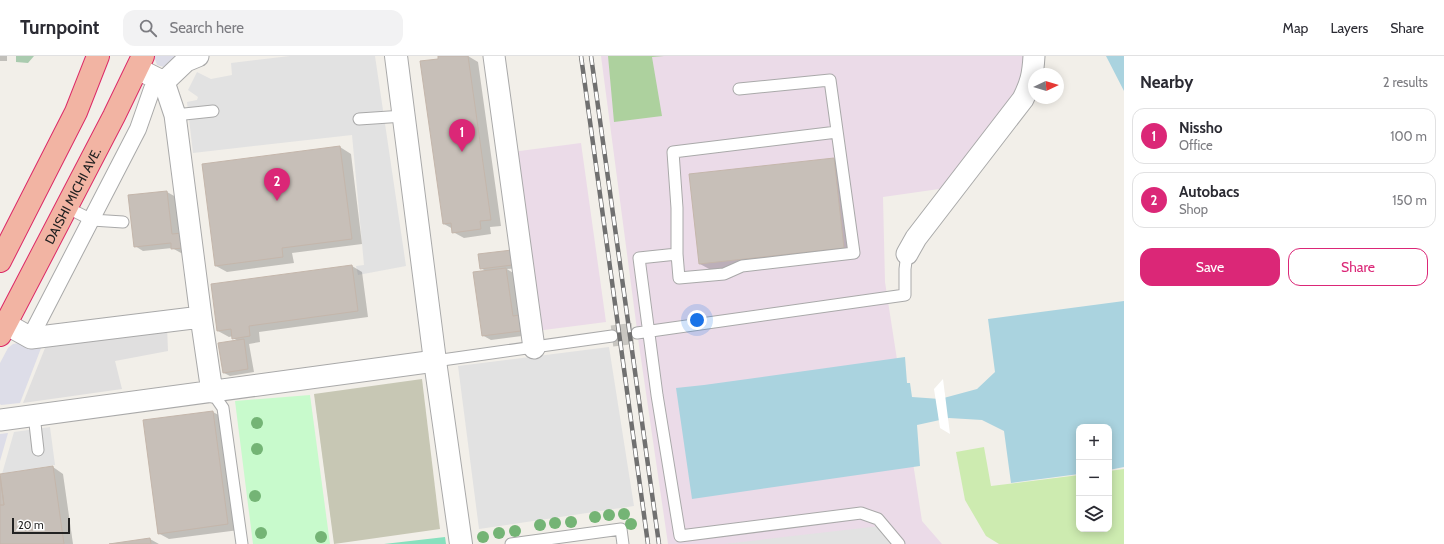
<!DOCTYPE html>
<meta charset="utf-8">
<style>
body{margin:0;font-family:Cabin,sans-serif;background:#f2f2f3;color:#2b2b33}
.controls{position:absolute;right:12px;bottom:12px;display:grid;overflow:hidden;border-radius:8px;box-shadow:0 2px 10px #0003}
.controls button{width:36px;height:36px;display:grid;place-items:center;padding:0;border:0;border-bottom:1px solid #e1e1e2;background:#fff;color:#2b2b33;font:20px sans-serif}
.compass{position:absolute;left:1028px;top:12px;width:36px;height:36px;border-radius:50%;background:#fff;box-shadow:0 2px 10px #0003;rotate:86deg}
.scale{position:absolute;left:12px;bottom:10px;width:58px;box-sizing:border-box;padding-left:4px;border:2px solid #222;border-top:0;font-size:11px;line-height:14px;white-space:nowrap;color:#222;-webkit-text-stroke:3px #fff;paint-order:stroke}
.you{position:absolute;left:697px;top:264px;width:14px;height:14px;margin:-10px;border:3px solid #fff;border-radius:50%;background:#1a73e8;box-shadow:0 0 0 6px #1a73e833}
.badge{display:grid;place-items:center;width:26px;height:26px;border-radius:50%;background:#db2777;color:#fff;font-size:13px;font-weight:700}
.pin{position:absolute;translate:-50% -33px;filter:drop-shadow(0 1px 2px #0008)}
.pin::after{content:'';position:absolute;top:21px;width:14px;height:12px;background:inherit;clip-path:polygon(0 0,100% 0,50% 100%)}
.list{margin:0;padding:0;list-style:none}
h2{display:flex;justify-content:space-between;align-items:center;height:52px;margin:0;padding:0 16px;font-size:17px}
h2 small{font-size:13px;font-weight:400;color:#7c7c81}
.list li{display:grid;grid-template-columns:26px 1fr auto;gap:12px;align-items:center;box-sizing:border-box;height:56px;margin:0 8px 8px;padding:0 8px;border:1px solid #e1e1e2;border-radius:12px}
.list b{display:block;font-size:15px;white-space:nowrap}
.list p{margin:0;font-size:13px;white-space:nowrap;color:#7c7c81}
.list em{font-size:13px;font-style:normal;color:#7c7c81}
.actions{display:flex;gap:8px;padding:12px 16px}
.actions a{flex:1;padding:9px 0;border:1px solid #db2777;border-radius:12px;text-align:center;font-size:14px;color:#db2777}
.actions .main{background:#db2777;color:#fff}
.icon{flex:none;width:22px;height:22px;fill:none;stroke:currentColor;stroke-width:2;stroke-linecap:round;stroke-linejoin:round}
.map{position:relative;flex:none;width:1124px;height:488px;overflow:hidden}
header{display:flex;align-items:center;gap:24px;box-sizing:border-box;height:56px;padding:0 20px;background:#fff;border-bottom:1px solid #e1e1e2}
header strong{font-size:19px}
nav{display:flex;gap:22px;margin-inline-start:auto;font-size:14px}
.search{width:280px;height:36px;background:#f2f2f3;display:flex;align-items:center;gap:10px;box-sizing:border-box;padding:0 14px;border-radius:12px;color:#7c7c81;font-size:15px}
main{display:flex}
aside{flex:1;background:#fff}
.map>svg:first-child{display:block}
.residential{fill:#e0dfdf}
.industrial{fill:#ebdbe8}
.construction{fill:#c7c7b4}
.grass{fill:#cdebb0}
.forest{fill:#add19e}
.cemetery{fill:#aacbaf}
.park{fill:#c8facc}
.pitch{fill:#88e0be}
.parking{fill:#e2e2e2}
.plaza{fill:#dddde8}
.water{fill:#aad3df}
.pier{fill:#fff}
.shadow{fill:#0003}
.building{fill:#c7bfb8;stroke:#c4b6ab}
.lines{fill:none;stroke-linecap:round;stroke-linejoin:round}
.minor-tunnel{stroke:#c8c6c1;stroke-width:21;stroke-dasharray:21 10;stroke-linecap:butt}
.service-casing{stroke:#a9a9a9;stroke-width:13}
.pedestrian-casing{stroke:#a9a9a9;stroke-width:18}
.minor-casing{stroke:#a9a9a9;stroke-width:23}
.tertiary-casing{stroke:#a9a9a9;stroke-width:24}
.trunk-casing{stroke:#dc2a67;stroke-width:24}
.service{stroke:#fff;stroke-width:11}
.pedestrian{stroke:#fff;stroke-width:16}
.minor{stroke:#fff;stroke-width:21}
.tertiary{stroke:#fff;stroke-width:22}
.trunk{stroke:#f2b4a3;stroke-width:22}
.rail-casing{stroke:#707070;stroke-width:4.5}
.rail{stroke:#fff;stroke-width:3;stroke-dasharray:9;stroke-linecap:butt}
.tree{fill:#74b475}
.labels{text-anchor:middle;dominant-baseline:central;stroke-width:4;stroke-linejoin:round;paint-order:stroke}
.street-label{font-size:13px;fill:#222;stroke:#fff}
</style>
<header>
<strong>Turnpoint</strong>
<div class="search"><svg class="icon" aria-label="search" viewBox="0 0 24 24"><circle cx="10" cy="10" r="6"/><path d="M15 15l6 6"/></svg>Search here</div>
<nav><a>Map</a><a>Layers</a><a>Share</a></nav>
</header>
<main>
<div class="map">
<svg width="1124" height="488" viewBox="0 0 1124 488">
<rect width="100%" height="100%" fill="#f2efe9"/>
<path class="residential" d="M167 270 168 295 115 305 122 333 23 347 47 287Z"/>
<path class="industrial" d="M601 0H1024L1026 11 1015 41 946 132 883 141 885 226 922 465 942 488H668L639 289Z
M581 87 606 266 536 275 512 96Z"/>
<path class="construction" d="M422 323 440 473 334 488 314 338Z"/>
<path class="grass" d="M984 391 991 430 1079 419V473H1109V415L1124 413V488H999L986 480 965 444 956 396Z"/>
<path class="forest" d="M608 0H664L652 1 662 60 614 66Z"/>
<path class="cemetery" d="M16 0H34L28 7 16 6Z"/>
<path class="park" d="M310 339 330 488H253L235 345Z"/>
<path class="pitch" d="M445 481 446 488H384Z"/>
<path class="parking" d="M290 0H375L406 210 358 219 356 210 364 209 352 79 193 97 187 46 197 44 198 41 188 34 197 16 211 23 232 19 231 7Z
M609 291 634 450 479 473 458 310Z
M50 371 55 409 2 418 14 376Z
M880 470 892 488H724Z"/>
<path class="plaza" d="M155 0H185L167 12 157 9 155 3Z
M18 287H43L20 347 1 349 0 348V307L8 292 13 288Z
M8 377 0 405V378Z"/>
<path class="water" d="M1106 0H1124V35Z
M1124 245V411L1109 414V371H1079V418L1011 427 1004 375 982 364 949 362 917 369 920 410 692 443 676 332 704 329 905 301 907 327H910L912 341 940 343 977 333 995 316 988 263Z"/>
<path class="pier" d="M943 323 950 378 940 372 934 333Z"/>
<path class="shadow" d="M0 0H7V5H0Z
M439 0H468L478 6 501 170 490 171 491 178 464 182 453 176V173L444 168Z
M340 91 351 98 362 188 292 197 294 207 227 216 216 210 203 109Z
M834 103 845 109 855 197 711 214 700 208 690 119Z
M167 136 176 141 179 178 192 196 181 197 172 192 143 195 135 190 129 140Z
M511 195 519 212 507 213 515 218 530 279 491 284 482 279 487 216 481 212Z
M352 210 362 216 368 261 259 276 260 286 249 288 254 316 230 320 224 317 238 285 233 282V280L229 281 218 275Z
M213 356 224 362 239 474 169 483 158 477 144 365Z
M53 411 63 418 73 488H0V420Z
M150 483 159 488H116Z"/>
<path class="building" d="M438 0H468L491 164 480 165 481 173 452 177 451 167 443 168 420 5 438 3Z
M340 90 352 183 282 192 283 201 215 210 202 108Z
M834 102 844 192 699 208 689 118Z
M167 135 172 178 182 177 184 192 171 193V187L134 191 128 139Z
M512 194 513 209 480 213 478 198Z
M352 209 358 255 249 270 250 280 232 283 231 273 217 275 211 228Z
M506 212 513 260 519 259 521 275 482 280 473 216Z
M244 283 248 313 223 317 218 287Z
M213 355 228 468 158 478 143 364Z
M53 410 64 488H0V449H4L0 418Z
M0 420 4 449H0Z
M150 482 151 488H109Z"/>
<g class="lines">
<path class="minor-tunnel" d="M612 280 637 277"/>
<g class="service-casing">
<path id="service" d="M739 33 830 24 854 197 742 210 724 218 679 222 677 198V152L673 96 837 76
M175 59 213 55
M359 63 404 60
M66 151 92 164 123 166
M677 198 639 202 657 339 680 480 861 457 878 463 899 488
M637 277 905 239V213L907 198
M435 305 612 280
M212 336 223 352 242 488
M34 359 38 394
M511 488 621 473 623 488"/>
</g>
<g class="pedestrian-casing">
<path id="pedestrian" d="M33 276 138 73 152 33"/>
</g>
<g class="minor-casing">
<path id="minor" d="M494 0 534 292
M138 13 164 26 175 59 201 261 212 336
M164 26 186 5 198 0
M907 198 916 182 1023 43C1031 27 1033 18 1034 0
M6 268 31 282 201 261
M0 364 435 305"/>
</g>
<g class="tertiary-casing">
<path id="tertiary" d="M396 0 435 305 461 488"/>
</g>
<g class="trunk-casing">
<g id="trunk">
<path d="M0 205 76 56 98 0"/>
<path id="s1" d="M0 279 114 60 143 0"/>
</g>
</g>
<use href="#service" class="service"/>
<use href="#pedestrian" class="pedestrian"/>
<use href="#minor" class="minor"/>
<use href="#tertiary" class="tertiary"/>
<use href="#trunk" class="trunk"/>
<g class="rail-casing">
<path id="rail" d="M581 0 648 488
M591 0 659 488"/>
</g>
<use href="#rail" class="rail"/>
</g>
<g class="tree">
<circle cx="257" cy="367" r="6"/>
<circle cx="257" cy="393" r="6"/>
<circle cx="255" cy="440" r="6"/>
<circle cx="624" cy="458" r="6"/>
<circle cx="609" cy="459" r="6"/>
<circle cx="595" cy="461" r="6"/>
<circle cx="571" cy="466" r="6"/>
<circle cx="555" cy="467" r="6"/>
<circle cx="631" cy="468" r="6"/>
<circle cx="540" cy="469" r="6"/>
<circle cx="515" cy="475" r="6"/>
<circle cx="261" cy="477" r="6"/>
<circle cx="499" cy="477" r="6"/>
<circle cx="321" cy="481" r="6"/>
<circle cx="483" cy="481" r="6"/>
</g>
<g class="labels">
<g class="street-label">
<text stroke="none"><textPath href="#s1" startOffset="157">DAISHI MICHI AVE.</textPath></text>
</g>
</g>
</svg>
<div class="controls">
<button>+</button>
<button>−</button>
<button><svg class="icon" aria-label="layers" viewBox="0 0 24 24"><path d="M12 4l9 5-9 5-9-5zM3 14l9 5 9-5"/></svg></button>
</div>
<svg class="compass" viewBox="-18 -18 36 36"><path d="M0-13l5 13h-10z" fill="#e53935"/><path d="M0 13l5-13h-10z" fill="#7c7c81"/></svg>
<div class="scale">20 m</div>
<div class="you"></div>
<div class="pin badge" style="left:462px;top:96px">1</div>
<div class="pin badge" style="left:277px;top:145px">2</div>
</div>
<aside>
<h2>Nearby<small>2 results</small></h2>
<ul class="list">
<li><span class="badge">1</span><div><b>Nissho</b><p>Office</p></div><em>100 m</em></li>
<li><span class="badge">2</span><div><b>Autobacs</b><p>Shop</p></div><em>150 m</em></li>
</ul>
<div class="actions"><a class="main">Save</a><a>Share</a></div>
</aside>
</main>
